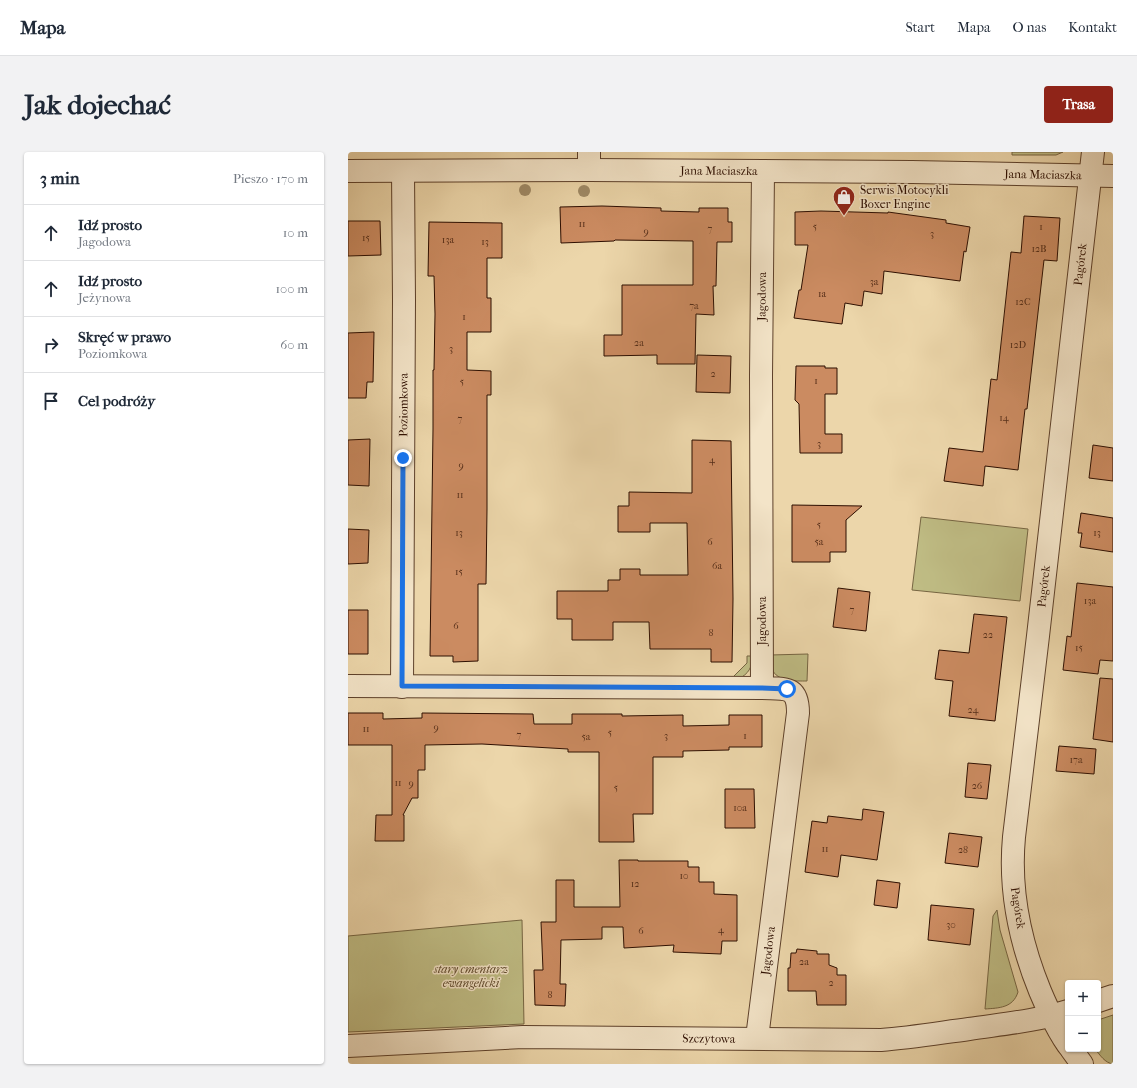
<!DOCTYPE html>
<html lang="pl">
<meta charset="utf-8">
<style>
body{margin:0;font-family:"IM FELL French Canon",serif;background:#f2f2f3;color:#1f2937}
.controls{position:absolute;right:12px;bottom:12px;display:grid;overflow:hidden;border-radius:4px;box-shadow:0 1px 3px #0004}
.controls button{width:36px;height:36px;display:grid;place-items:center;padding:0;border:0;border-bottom:1px solid #e0e1e3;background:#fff;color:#1f2937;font:20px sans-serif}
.stop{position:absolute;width:12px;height:12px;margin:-9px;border:3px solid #1a73e8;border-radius:50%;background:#fff}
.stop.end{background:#1a73e8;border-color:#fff;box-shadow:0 1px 4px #0008}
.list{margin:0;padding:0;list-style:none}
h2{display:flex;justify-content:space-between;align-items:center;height:52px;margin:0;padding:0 16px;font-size:17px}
h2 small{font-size:13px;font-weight:400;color:#747a83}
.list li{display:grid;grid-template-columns:26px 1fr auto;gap:12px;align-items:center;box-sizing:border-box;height:56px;padding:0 16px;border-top:1px solid #e0e1e3}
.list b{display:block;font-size:15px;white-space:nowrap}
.list p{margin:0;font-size:13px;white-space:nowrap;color:#747a83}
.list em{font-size:13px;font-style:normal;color:#747a83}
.icon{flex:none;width:22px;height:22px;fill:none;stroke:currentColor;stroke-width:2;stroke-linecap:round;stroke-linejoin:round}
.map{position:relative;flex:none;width:765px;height:912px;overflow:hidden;border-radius:4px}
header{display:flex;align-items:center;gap:24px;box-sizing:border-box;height:56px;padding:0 20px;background:#fff;border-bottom:1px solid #e0e1e3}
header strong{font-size:19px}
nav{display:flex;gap:22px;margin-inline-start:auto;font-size:14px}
.intro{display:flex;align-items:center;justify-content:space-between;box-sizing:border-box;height:96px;padding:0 24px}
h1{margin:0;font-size:28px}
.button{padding:10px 18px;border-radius:4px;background:#8f2418;color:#fff;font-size:14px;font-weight:700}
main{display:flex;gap:24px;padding:0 24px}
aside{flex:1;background:#fff;border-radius:4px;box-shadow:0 1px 3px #0004}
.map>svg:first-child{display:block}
.green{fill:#bfbc84;stroke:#766542}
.building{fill:#cb8b61;stroke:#2d0e00}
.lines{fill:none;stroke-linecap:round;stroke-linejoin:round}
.minor-casing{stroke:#5d402a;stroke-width:24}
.minor{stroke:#f3e4c8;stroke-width:22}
.tree{fill:#9f8a66}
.route{stroke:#1a73e8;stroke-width:5}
.labels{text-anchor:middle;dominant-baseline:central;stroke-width:3;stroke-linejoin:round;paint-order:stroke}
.number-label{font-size:10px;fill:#542d18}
.street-label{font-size:12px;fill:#2d0e00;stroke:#f3e4c8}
.poi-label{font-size:12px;fill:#2d0e00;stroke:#f3e4c8;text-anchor:start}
.park-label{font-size:12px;font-style:italic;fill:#604b2e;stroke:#f3e4c8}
</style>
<header>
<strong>Mapa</strong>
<nav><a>Start</a><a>Mapa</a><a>O nas</a><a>Kontakt</a></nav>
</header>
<div class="intro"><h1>Jak dojechać</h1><a class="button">Trasa</a></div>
<main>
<aside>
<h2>3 min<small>Pieszo · 170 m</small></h2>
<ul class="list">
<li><svg class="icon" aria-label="ahead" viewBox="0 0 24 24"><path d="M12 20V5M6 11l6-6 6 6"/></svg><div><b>Idź prosto</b><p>Jagodowa</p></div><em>10 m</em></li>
<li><svg class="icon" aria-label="ahead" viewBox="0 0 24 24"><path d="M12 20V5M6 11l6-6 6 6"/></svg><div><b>Idź prosto</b><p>Jeżynowa</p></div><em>100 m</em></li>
<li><svg class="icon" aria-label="right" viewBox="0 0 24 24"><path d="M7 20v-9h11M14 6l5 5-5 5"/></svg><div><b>Skręć w prawo</b><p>Poziomkowa</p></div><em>60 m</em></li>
<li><svg class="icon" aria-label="arrive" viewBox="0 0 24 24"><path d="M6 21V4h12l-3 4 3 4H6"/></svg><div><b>Cel podróży</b></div></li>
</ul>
</aside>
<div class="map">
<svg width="765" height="912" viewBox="0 0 765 912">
<rect width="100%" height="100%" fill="#ecd6aa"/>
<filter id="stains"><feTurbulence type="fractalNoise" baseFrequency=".005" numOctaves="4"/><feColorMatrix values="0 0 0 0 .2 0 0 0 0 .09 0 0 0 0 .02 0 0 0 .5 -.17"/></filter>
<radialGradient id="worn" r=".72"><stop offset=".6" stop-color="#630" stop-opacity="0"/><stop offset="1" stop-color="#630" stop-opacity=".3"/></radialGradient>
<path class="green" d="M664 0H715L708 3H664Z
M573 365 680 377 672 449 564 438Z
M460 502 459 529C448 529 429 530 424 517 422 513 422 508 422 503Z
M399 504H405C404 515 401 522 390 527L384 526 399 511Z
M649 758 652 778 670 840C665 856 651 856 637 857L645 764Z
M174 768 176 872 0 880V784Z
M765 863V912C757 911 752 903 747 897H750V868Z"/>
<path class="building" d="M254 54 313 56V59L351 60V56H380V70H384V90H369L368 134H365L366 163 348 162 347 212H309V203L256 204V183H274V133H345V89L267 88 266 89 213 91 212 55Z
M473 59 540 61V60L598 68V71L622 75 618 100 616 99 612 129 536 119 534 142 516 139 514 154 497 151 494 172 446 166 451 138H453L460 93H447V60Z
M676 64 712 66 709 109 696 108 679 257H677L670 318 637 314 635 334 596 329 601 296 635 300 643 227 649 228 663 100 673 101Z
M0 69H32L33 103 0 104Z
M81 70 154 71V106H139V146H143V180H119V218L143 219V243H139V357L138 432H130V509L105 510V504H82L85 277V218H86L87 162 86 124H80Z
M26 180 25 230H19L18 246H0V181Z
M349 203 383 204 382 241 348 240Z
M448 214H477V216H489V242H477V282H494V301H452L451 252 447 248Z
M22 287 21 334 0 333V288Z
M344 288 383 289 385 447 384 510H363V497H302L301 470H265V488H224V467H209V439H260V428H272V417H292V423H340L339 371H302V380H270V354H281V340L344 341Z
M745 293 765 296V329L741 326Z
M444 353 514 354 498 368V400H482V410H444Z
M733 361 765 366V400L732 395 734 381H730Z
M0 377 21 378 20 411 0 412Z
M729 431 765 435V509L752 508 750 522 715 518 719 484 723 485Z
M490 436 522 440 518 479 485 475Z
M0 458H20V502H0Z
M626 462 659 465 647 569 601 564 605 529 587 527 591 498 621 501Z
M752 526 765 527V590L745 587Z
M0 561H35V567L74 566V561L185 562 186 572H224V562H274V564L335 563V574L381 573V563H414V595H381V598L335 599V605H305V662H285L286 690H251V600H220V597L134 592 77 593V618H70V646H64L55 663H56V689H27L28 663H44V593H0Z
M711 594 748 597 746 622 708 619Z
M620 611 643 613 639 647 617 645Z
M377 637H406L407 676H377Z
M515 657 536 660 529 708 493 703 490 725 457 720 464 669 479 671 480 664 514 668Z
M601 681 634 685 630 715 597 711Z
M271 708H290V709H340V715H351V730H366V742L389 743V789H374L373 802 325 800 326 793 276 796 275 775H254V787L213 788 212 832H218L217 854 187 853 186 818H195L193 770H208V728H226V755H272Z
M529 728 552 731 549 756 526 753Z
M583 753 626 757 622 793 580 788Z
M449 797 469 799V802H481V813L489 816V823H498V853H469L468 839H440V816H442L443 801H448Z"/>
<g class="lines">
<g class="minor-casing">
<g id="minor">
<path d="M241 18V0"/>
<path id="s1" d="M0 19 241 18 564 20 765 24"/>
<path d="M0 534 414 536"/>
<path id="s2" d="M54 535 56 148 55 19"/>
<path d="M750 849 765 844"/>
<path id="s3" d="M409 886 450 561C450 533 437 537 414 536L413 224 415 20"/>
<path id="s4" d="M720 893C708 876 700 858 692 839 672 790 661 738 666 685L690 484 745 0"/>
<path id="s5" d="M0 894 175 885 533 888C562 886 591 881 621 877 654 872 688 869 720 859"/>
<path d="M723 897 734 912"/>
</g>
</g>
<use href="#minor" class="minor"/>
</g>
<g class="tree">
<circle cx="177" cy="38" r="6"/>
<circle cx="236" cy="39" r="6"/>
</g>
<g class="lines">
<path class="route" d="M55 306 54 534 414 536 439 537"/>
</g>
<defs>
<g id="shop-pin" transform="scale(1.15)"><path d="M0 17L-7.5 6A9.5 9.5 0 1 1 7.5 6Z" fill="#8f2418" stroke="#f3e4c8"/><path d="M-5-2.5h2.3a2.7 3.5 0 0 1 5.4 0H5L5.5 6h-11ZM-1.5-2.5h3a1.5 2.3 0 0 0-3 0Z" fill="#fff"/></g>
</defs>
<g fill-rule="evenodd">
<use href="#shop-pin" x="496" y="45"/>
</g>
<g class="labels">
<g class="number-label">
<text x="234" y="72">11</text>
<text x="467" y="75">5</text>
<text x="693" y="75">1</text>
<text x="362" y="77">7</text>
<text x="298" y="80">9</text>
<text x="584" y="82">3</text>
<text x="18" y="86">15</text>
<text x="100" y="88">13a</text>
<text x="137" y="90">13</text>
<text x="691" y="97">12B</text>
<text x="526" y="130">3a</text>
<text x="474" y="142">1a</text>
<text x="675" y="150">12C</text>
<text x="346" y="154">7a</text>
<text x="116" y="165">1</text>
<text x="291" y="191">2a</text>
<text x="670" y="193">12D</text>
<text x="103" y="197">3</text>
<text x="365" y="222">2</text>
<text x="468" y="229">1</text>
<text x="114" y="230">5</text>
<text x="656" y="266">14</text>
<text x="112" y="267">7</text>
<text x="471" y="292">3</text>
<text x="364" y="308">4</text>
<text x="113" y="314">9</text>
<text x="112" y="343">11</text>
<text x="471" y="373">5</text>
<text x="111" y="381">13</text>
<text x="749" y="381">13</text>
<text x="362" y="390">6</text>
<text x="471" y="390">5a</text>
<text x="369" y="414">6a</text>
<text x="111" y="420">15</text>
<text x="742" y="449">13a</text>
<text x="504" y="458">7</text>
<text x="108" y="474">6</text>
<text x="363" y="481">8</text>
<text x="640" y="483">22</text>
<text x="731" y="496">15</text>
<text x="625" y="558">24</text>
<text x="88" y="576">9</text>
<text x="18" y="577">11</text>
<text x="262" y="581">5</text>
<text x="171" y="583">7</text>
<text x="318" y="584">3</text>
<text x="397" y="584">1</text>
<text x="238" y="585">5a</text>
<text x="728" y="608">17a</text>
<text x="50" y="631">11</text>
<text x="63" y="632">9</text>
<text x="629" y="634">26</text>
<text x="268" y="636">5</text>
<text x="392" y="656">10a</text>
<text x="477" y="697">11</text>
<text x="615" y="698">28</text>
<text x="336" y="724">10</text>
<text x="287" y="732">12</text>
<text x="603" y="773">30</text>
<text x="373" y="778">4</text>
<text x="293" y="779">6</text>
<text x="456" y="810">2a</text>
<text x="483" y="831">2</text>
<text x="202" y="843">8</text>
</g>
<g class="street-label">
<text stroke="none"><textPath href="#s1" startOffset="371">Jana Maciaszka</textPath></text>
<text stroke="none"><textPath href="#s1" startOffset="695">Jana Maciaszka</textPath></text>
<text stroke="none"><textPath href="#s4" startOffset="795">Pagórek</textPath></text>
<text stroke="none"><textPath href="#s3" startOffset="772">Jagodowa</textPath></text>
<text stroke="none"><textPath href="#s2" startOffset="282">Poziomkowa</textPath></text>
<text stroke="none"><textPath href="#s4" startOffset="471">Pagórek</textPath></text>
<text transform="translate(414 469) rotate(-90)">Jagodowa</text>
<text transform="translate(670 756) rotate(81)">Pagórek</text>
<text stroke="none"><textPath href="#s3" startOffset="88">Jagodowa</textPath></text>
<text stroke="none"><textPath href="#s5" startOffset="361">Szczytowa</textPath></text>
</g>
<g class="poi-label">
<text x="512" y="38">Serwis Motocykli<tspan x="512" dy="14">Boxer Engine</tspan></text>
</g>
<g class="park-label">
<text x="123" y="817">stary cmentarz<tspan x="123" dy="14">ewangelicki</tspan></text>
</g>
</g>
<rect width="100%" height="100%" filter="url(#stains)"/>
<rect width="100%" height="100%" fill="url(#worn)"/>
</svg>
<div class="controls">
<button>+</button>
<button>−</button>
</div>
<div class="stop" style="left:439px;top:537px"></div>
<div class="stop end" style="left:55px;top:306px"></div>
</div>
</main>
